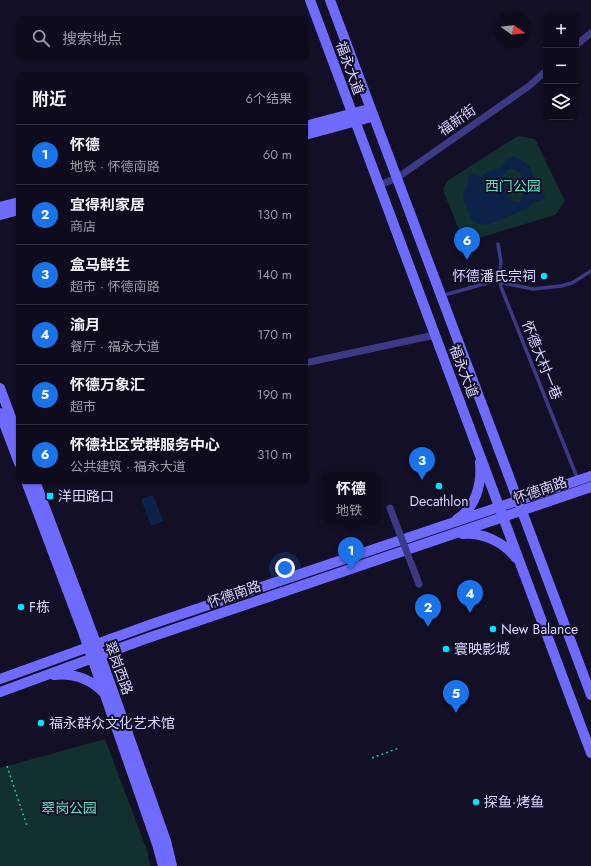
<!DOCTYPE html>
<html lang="zh">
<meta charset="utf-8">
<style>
body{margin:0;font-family:Jost,"Noto Sans SC",sans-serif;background:#171425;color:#f1f3f6}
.controls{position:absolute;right:12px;top:12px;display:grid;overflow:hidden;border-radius:8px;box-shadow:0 1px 3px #0004}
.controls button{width:36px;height:36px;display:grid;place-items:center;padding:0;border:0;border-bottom:1px solid #2e2b3b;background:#0e0b1c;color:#f1f3f6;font:20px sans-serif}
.compass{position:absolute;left:495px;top:12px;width:36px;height:36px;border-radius:50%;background:#0e0b1c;box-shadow:0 1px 3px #0004;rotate:105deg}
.you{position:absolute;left:285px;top:568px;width:14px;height:14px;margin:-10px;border:3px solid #fff;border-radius:50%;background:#1a73e8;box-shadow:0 0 0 6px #1a73e833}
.badge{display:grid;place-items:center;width:26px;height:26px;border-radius:50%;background:#1a73e8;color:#fff;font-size:13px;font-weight:700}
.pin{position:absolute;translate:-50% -33px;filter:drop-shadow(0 1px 2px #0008)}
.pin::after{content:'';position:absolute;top:21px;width:14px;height:12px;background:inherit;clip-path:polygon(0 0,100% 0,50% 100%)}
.popup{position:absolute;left:322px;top:472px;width:58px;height:52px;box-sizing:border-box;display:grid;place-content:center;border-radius:8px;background:#0e0b1c;filter:drop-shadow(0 1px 3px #0005);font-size:13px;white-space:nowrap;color:#9b9ba3}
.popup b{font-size:15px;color:#f1f3f6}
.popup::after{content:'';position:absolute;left:50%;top:100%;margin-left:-8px;border:8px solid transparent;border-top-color:#0e0b1c}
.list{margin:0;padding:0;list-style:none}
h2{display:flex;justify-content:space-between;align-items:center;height:52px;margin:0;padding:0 16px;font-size:17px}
h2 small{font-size:13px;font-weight:400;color:#9b9ba3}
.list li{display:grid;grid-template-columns:26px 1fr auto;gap:12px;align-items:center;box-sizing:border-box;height:60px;padding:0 16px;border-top:1px solid #2e2b3b}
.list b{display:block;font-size:15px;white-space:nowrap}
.list p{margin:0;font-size:13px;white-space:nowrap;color:#9b9ba3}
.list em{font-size:13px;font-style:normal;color:#9b9ba3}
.icon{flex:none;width:22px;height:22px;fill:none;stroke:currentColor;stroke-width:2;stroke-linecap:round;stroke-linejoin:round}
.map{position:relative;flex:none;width:591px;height:866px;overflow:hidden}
.search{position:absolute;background:#0e0b1c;box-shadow:0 1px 3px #0004;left:16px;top:16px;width:292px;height:44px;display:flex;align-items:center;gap:10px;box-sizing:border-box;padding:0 14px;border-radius:8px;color:#9b9ba3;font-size:15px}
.panel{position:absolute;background:#0e0b1c;box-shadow:0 1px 3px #0004;left:16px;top:72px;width:292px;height:412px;border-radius:8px}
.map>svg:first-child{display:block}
.green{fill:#12302f}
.water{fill:#0c2248;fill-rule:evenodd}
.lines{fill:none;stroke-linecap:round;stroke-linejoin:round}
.path{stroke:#2fb8b0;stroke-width:1.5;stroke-dasharray:2 3;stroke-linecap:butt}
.lane{stroke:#3d3a85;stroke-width:3.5}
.street{stroke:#3d3a85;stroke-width:7}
.secondary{stroke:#6f6bff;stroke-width:10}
.street-bridge{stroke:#3d3a85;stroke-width:7}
.poi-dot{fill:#00e5ff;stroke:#130f26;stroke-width:1.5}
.labels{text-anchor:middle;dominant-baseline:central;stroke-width:4;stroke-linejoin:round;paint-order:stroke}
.street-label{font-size:14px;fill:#d9d4ff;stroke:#130f26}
.park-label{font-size:14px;fill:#5fe0c0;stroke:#130f26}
.poi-label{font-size:14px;fill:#d9d4ff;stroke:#130f26;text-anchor:start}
</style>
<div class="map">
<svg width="591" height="866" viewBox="0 0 591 866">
<rect width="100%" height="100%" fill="#130f26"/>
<path class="green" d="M518 136 535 139 565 201 555 215 472 240 461 235 443 190 447 181Z
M105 739 148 853 150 866H0V768Z"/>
<path class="water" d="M513 156 527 164 531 168 534 179 545 194 543 200 535 202 526 209 489 224 482 225 475 223 471 219 464 201 463 194 468 184V176L472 173 481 177 487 172 498 169 509 158ZM509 169C526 167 528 191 520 202L513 201 508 196 506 183 502 178 506 171Z
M153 495 163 521 151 526 141 499Z"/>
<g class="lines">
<path class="path" d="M372 758 399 748
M7 766 27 826"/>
<path class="lane" d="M498 244 501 262 499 275 501 287 578 480
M441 296 494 281 533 289 561 286 572 283 591 271"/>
<path class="street" d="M576 45 591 33
M379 185 397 178 529 86 546 71
M305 363 435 335"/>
<path class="secondary" d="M310 0 591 753
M330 0 591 695
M305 126 365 110 372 113 368 118 305 135
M0 207 19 202
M0 215 19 210
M0 388 19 439
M0 413 19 463
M26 481 83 632 157 844 163 866
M35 481 93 635 166 841 172 866
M457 519C476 508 482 483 480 462
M462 534C482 532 504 542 516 558
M54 675C73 673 90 679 103 692
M0 679 152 624 591 476
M0 692 145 639 591 487"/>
<path class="street-bridge" d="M390 508 419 584"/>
</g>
<g class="poi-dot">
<circle cx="544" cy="276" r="4"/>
<circle cx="439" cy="486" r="4"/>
<rect x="46" y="492" width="8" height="8" rx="2"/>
<circle cx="21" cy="607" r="4"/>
<circle cx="493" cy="629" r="4"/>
<circle cx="446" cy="649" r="4"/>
<circle cx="41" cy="723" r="4"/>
<circle cx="476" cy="802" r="4"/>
</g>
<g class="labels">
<g class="street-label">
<text transform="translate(350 68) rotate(70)">福永大道</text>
<text transform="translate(457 120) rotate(-35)">福新街</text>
<text transform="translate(542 360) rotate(68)">怀德大村一巷</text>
<text transform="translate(464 371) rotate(69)">福永大道</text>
<text transform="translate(540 490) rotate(-19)">怀德南路</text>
<text transform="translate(234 594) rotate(-19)">怀德南路</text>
<text transform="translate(119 668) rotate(70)">翠岗西路</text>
</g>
<g class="park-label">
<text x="513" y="186">西门公园</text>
<text x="69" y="808">翠岗公园</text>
</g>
<g class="poi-label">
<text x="536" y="276" text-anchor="end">怀德潘氏宗祠</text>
<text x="58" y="496">洋田路口</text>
<text x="439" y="501" text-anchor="middle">Decathlon</text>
<text x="29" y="607">F栋</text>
<text x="501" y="629">New Balance</text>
<text x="454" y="649">寰映影城</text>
<text x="49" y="723">福永群众文化艺术馆</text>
<text x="484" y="802">探鱼·烤鱼</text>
</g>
</g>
</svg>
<div class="controls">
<button>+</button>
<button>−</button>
<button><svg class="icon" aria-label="layers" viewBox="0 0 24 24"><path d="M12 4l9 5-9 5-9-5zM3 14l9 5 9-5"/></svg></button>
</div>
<svg class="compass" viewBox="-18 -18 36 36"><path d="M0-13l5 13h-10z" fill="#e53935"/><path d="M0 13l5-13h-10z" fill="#9b9ba3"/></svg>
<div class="you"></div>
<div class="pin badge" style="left:351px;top:570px">1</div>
<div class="popup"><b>怀德</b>地铁</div>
<div class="pin badge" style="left:428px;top:627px">2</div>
<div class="pin badge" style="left:422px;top:480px">3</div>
<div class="pin badge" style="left:470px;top:613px">4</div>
<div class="pin badge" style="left:456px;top:713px">5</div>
<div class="pin badge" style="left:467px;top:260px">6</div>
<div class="search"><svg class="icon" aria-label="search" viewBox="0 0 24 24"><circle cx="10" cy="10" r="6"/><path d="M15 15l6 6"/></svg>搜索地点</div>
<section class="panel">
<h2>附近<small>6个结果</small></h2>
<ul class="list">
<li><span class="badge">1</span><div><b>怀德</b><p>地铁 · 怀德南路</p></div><em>60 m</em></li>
<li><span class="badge">2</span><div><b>宜得利家居</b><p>商店</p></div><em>130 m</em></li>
<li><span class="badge">3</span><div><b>盒马鲜生</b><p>超市 · 怀德南路</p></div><em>140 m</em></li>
<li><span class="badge">4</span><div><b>渝月</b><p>餐厅 · 福永大道</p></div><em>170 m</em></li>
<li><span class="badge">5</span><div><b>怀德万象汇</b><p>超市</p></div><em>190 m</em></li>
<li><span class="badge">6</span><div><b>怀德社区党群服务中心</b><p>公共建筑 · 福永大道</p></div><em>310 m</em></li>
</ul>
</section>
</div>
